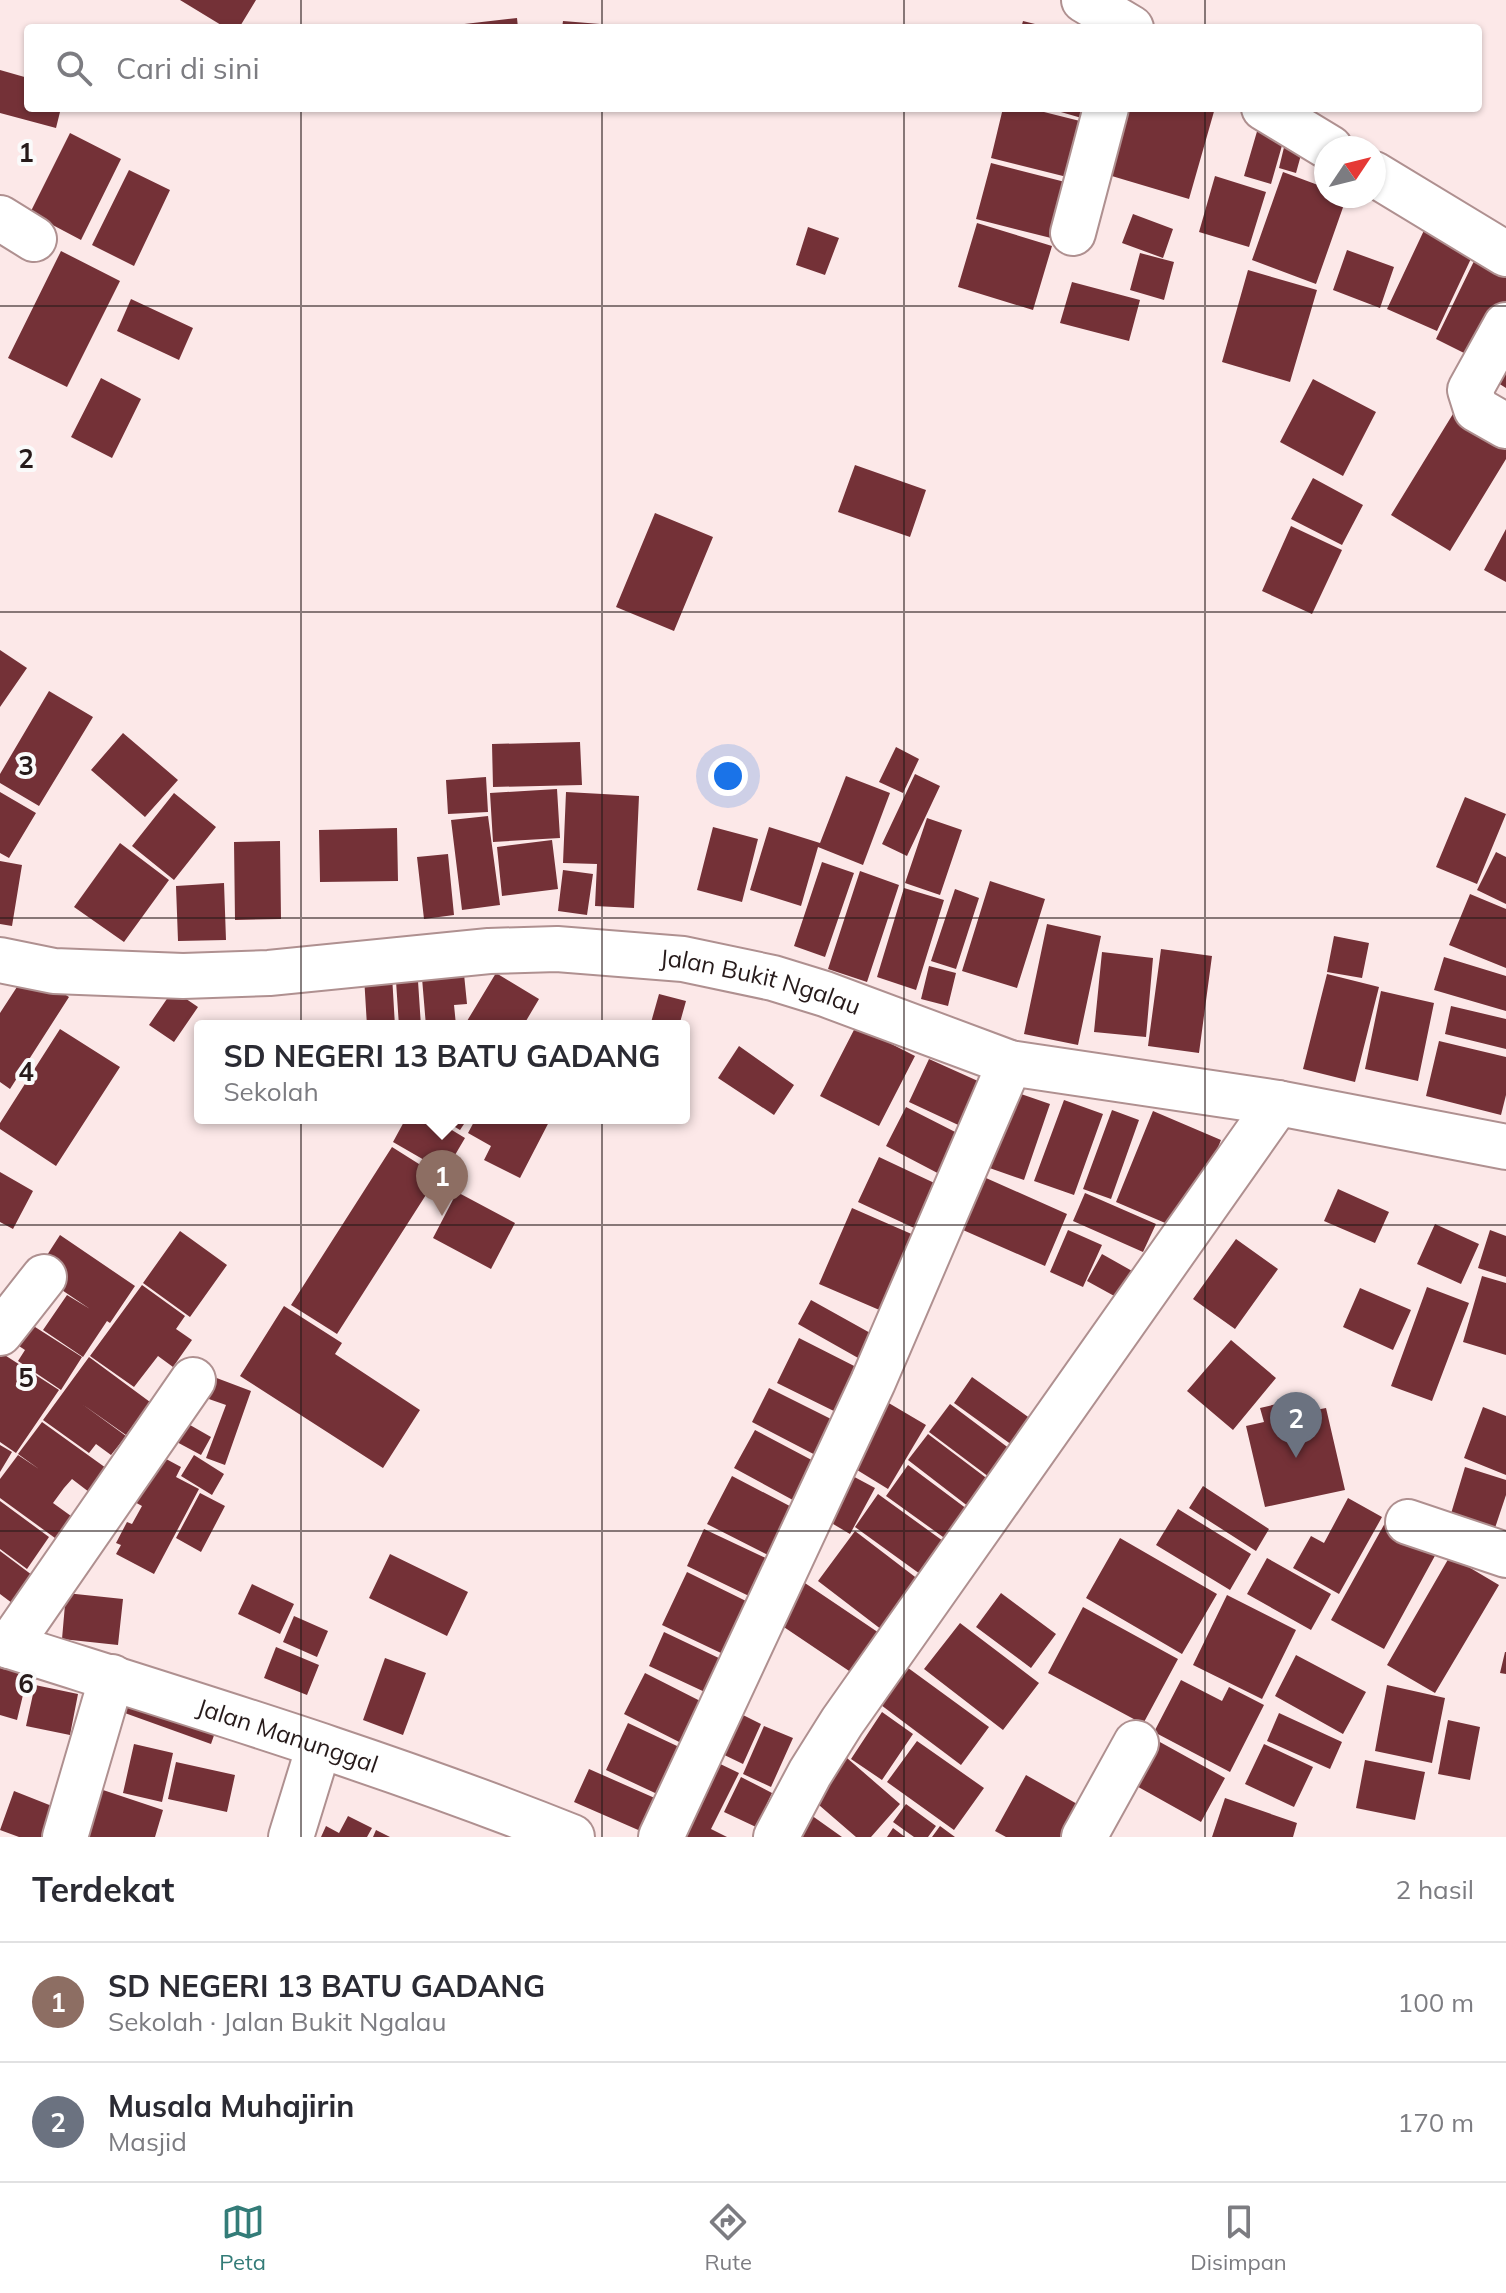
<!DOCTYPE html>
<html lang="id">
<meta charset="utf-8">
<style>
body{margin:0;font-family:Mulish,sans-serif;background:#f2f2f3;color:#2b2b33}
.compass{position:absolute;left:1314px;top:136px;width:72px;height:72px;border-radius:50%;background:#fff;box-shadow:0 2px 6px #0004;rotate:55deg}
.you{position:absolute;left:728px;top:776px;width:28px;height:28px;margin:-20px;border:6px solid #fff;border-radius:50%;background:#1a73e8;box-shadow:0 0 0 12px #1a73e833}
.badge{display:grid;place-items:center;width:52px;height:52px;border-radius:50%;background:#337c78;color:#fff;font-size:26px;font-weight:700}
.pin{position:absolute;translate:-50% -66px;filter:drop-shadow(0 2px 4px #0008)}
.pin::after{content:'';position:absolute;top:42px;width:28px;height:24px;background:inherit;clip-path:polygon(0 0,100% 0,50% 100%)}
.popup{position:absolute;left:194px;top:1020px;width:496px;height:104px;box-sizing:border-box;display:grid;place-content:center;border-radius:8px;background:#fff;filter:drop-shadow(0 2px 6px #0005);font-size:26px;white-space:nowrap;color:#7c7c81}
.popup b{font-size:30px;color:#2b2b33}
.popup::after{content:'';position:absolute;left:50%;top:100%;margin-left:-16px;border:16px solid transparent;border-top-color:#fff}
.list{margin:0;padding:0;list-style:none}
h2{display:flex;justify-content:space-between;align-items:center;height:104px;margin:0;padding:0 32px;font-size:34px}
h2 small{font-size:26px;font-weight:400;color:#7c7c81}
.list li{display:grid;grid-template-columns:52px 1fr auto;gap:24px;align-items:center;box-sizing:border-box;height:120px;padding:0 32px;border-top:2px solid #e1e1e2}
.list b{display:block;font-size:30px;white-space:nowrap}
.list p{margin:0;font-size:26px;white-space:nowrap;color:#7c7c81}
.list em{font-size:26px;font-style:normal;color:#7c7c81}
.icon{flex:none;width:44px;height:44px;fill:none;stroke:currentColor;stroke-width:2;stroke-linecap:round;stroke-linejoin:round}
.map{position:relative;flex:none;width:1506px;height:1837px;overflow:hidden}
.search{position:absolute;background:#fff;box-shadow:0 2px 6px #0004;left:24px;right:24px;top:24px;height:88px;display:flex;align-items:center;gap:20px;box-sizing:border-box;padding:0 28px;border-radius:8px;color:#7c7c81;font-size:30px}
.sheet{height:344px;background:#fff}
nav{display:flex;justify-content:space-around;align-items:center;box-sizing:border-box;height:112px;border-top:2px solid #e1e1e2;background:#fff;font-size:22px;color:#7c7c81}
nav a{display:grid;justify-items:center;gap:4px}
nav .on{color:#337c78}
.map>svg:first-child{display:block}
.building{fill:#743137}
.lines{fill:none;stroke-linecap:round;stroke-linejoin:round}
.minor-casing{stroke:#af9090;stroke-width:48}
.minor{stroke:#fff;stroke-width:44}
.grid{fill:none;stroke:#261a1a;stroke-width:2;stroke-opacity:0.55}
.labels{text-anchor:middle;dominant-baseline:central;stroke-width:8;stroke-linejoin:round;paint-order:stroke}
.street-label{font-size:24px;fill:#261a1a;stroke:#fafafa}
.grid-label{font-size:26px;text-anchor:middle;font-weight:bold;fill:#261a1a;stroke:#fafafa;stroke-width:8;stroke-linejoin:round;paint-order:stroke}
</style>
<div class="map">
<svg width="1506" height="1837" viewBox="0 0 1506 1837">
<rect width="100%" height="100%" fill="#fce8e8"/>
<path class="building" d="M180 0H256L239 28H226Z
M517 18 518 28H447V26Z
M563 21 600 24 599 28H562Z
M1023 21 1047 27V28H1021Z
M0 70 28 78V108H61L56 128 0 113Z
M1003 108H1028L1084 122 1071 178 991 158Z
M1047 108H1088L1085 119Z
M1113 108H1215L1189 199 1095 171Z
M1258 128 1285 135 1271 184 1244 176Z
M70 133 121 159 81 240 30 213Z
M1286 139 1304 144 1296 173 1279 168Z
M991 163 1069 183 1055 239 976 219Z
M129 170 170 190 134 266 92 245Z
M1283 172 1326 188V196H1347L1316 284 1252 260Z
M1215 176 1266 192 1249 247 1199 232Z
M1133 214 1173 229 1163 258 1122 243Z
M977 223 1052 246 1033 310 958 287Z
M1427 224 1476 248 1437 331 1387 309Z
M808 227 839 238 825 275 796 265Z
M1347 250 1394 267 1380 308 1333 290Z
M61 251 120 281 67 387 8 358Z
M1140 253 1174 262 1164 300 1130 290Z
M1477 255 1506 270V313L1482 362 1436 339Z
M1248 270 1317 290 1290 382 1222 362Z
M1072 282 1140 300 1129 341 1060 323Z
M131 299 193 328 179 360 117 331Z
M1506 369V388L1498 383Z
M101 378 141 399 112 458 71 437Z
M1313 379 1376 412 1343 476 1280 442Z
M1456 409 1506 440V459L1450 551 1391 515Z
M855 465 926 490 910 537 838 512Z
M1313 478 1363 505 1342 545 1291 519Z
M655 513 713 537 674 631 616 607Z
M1291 526 1342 550 1312 614 1262 591Z
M1506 529V582L1484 570Z
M0 650 27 668 0 707Z
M49 691 93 717 39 806 0 783V774Z
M123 733 178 780 145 817 91 770Z
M580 742 582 785 493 787 492 744Z
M896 747 919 759 903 793 879 782Z
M915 774 940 786 907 856 882 844Z
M846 776 890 793 863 865 818 847 801 906 750 890 769 827 820 843Z
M486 777 488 812 448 814 446 780Z
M557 789 560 838 493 842 490 793Z
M0 792 36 813 9 858 0 853Z
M566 792 639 796 634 908 595 906 597 864 563 863Z
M174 793 216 827 174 880 132 846Z
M1465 797 1506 814 1477 884 1436 867Z
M488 816 500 905 462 910 451 820Z
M927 818 962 830 940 895 905 883Z
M713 827 758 839 742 902 697 890Z
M397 828 398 881 320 882 319 830Z
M552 840 558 889 502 896 497 847Z
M280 841 281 919 235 920 234 842Z
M120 843 169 880 124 942 74 907Z
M1496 852 1506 857V904L1477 890Z
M448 854 454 915 424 919 417 857Z
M0 861 22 865 12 926 0 924Z
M822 862 854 873 825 957 794 946Z
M563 870 593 874 587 915 558 911Z
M860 871 899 885 867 982 828 969Z
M990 881 1045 899 1017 988 962 971Z
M224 883 226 940 178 941 176 886Z
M904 888 944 900 916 990 877 977Z
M955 889 979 898 956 969 931 961Z
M1470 894 1506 909V968L1449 945Z
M1047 924 1101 936 1078 1045 1024 1034Z
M1334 936 1369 943 1362 978 1327 972Z
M1161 949 1212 956 1199 1053 1148 1046Z
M1102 952 1153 958 1146 1037 1094 1032Z
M1444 957 1506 976V1011L1434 990Z
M929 966 956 973 948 1006 921 999Z
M28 970 69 997 10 1089 0 1082V1013Z
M496 973 539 999 523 1026H464Z
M464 974 467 1004 454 1005 456 1025 426 1026 422 978Z
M1327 974 1379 987 1355 1082 1303 1069Z
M392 975 395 1026H367L364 976Z
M396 981H418L421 1026H399Z
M173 990 198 1007 174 1042 149 1025Z
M1381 991 1434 1003 1418 1081 1365 1069Z
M659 994 686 1001 679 1026H650Z
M1451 1006 1506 1019V1049L1445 1034Z
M856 1026 915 1056 879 1126 820 1096Z
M60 1029 120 1067 56 1166 0 1129V1123Z
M1439 1041 1506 1057V1095L1501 1115 1426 1096Z
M739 1046 794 1085 774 1115 718 1078Z
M929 1059 989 1086 969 1130 909 1102Z
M1007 1089 1050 1104 1024 1180 981 1165Z
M1064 1100 1103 1114 1074 1195 1034 1181Z
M906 1107 967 1138 947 1178 886 1146Z
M1112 1110 1139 1120 1111 1199 1083 1189Z
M1153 1111 1221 1140 1184 1231 1116 1202Z
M406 1118H432L465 1138 445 1172 393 1142Z
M440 1118H468L460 1130Z
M476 1118H551L520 1178 484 1160 491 1146 468 1133Z
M392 1147 438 1176 337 1334 291 1305Z
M879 1157 945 1188 925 1233 858 1202Z
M0 1172 33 1191 13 1229 0 1222Z
M986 1178 1067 1214 1045 1266 963 1230Z
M1338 1189 1389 1212 1375 1243 1324 1221Z
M457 1192 515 1223 491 1269 433 1238Z
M1085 1193 1156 1224 1143 1252 1073 1221Z
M852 1208 923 1239 891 1315 819 1284Z
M1435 1224 1479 1244 1461 1284 1417 1264Z
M1068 1230 1102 1245 1083 1287 1050 1272Z
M1490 1230 1506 1236V1277L1478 1268Z
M180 1231 227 1265 190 1317 143 1283Z
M60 1235 135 1286 110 1323 107 1321 83 1357 43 1330 67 1295 90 1309 50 1282 40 1266Z
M1236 1239 1278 1269 1235 1329 1193 1299Z
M1102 1254 1141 1276 1127 1303 1087 1281Z
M1482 1276 1506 1283V1355L1463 1342Z
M142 1285 185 1316 176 1329 192 1340 173 1367 158 1356 134 1387 90 1356Z
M1427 1287 1469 1303 1432 1401 1391 1386Z
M1360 1288 1411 1310 1393 1350 1343 1327Z
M811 1300 881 1339 867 1363 798 1324Z
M284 1306 342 1343 335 1354 420 1410 383 1468 240 1376Z
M21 1318 82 1357 61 1390 18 1361 25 1350 7 1338Z
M799 1338 868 1373 846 1417 777 1383Z
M1231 1340 1276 1378 1233 1430 1187 1391Z
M0 1352 59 1390 16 1453 0 1442Z
M89 1357 150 1402 126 1435 82 1404 126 1436 111 1455 96 1444 89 1453 43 1420Z
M214 1377 251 1391 225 1465 206 1458 226 1405 206 1398Z
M972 1377 1031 1419 1012 1445 954 1403Z
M769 1388 843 1425 825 1460 752 1422Z
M1302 1398 1305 1412 1326 1408 1345 1490 1265 1507 1246 1426 1264 1422 1260 1408Z
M887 1402 926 1425 888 1489 849 1465Z
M950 1404 1010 1449 989 1477 929 1432Z
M1483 1407 1506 1416V1475L1464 1458Z
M183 1421 211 1437 201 1455 173 1440Z
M42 1422 106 1468 89 1492 72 1479 64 1488 53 1503 71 1516 55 1538 0 1498V1479L18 1455 39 1469 18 1454Z
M755 1430 823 1466 802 1505 734 1468Z
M928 1434 989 1480 969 1507 908 1460Z
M0 1445 12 1452 0 1472Z
M155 1453 181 1467 176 1477 199 1489 154 1574 116 1554 121 1545 116 1543 127 1522 132 1524 142 1506 131 1500Z
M194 1455 224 1474 212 1495 181 1476Z
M908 1465 971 1512 950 1542 886 1496Z
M1465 1467 1506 1480V1495L1494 1531 1450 1517Z
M847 1473 875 1488 850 1534 823 1518Z
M732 1476 805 1514 780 1561 707 1524Z
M1203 1486 1269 1529 1256 1551 1189 1508Z
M200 1493 225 1506 201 1552 176 1538Z
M878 1494 950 1546 927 1579 855 1527Z
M1348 1498 1382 1517 1339 1594 1293 1568 1311 1536 1324 1543Z
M0 1501 49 1537 27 1569 0 1549Z
M1178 1509 1251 1554 1230 1590 1156 1545Z
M1385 1523 1437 1552 1384 1649 1331 1620Z
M704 1529 768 1559 751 1597 687 1566Z
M855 1531 923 1583 886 1633 818 1581Z
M1120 1538 1217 1594 1182 1654 1086 1598Z
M0 1551 32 1575 12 1603 0 1594Z
M390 1554 468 1592 447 1636 369 1598Z
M1450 1556 1499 1585 1435 1693 1387 1665Z
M1267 1558 1331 1594 1311 1630 1247 1594Z
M687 1572 746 1601 721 1653 662 1625Z
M796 1577 888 1639 861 1679 769 1617Z
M252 1584 294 1604 280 1634 238 1614Z
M66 1593 123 1599 118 1645 62 1639Z
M1001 1593 1056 1634 1031 1668 976 1627Z
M1227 1595 1296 1630 1262 1699 1193 1665Z
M1083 1607 1178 1659 1143 1724 1048 1673Z
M294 1616 328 1631 317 1657 283 1642Z
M960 1623 1039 1683 1003 1730 924 1669Z
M664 1632 723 1660 707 1693 649 1666Z
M276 1647 319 1665 307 1695 264 1678Z
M1505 1652H1506V1674L1500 1673Z
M1296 1655 1366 1692 1343 1734 1275 1696Z
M385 1658 426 1673 403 1735 363 1720Z
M900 1662 989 1727 961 1765 873 1699Z
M0 1667 28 1674 17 1720 0 1715Z
M645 1673 714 1708 693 1749 624 1714Z
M1181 1680 1222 1701 1229 1687 1264 1705 1230 1772 1154 1732Z
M35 1685 78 1694 70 1735 26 1726Z
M1387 1685 1445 1698 1432 1763 1375 1751Z
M131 1686 220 1718 211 1744 122 1712Z
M733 1710 761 1724 743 1764 714 1750Z
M882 1712 913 1734 882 1780 851 1759Z
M1279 1713 1342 1742 1330 1769 1267 1741Z
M1448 1720 1480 1727 1470 1780 1438 1774Z
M628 1723 692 1753 670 1800 606 1770Z
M764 1726 793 1738 771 1787 743 1774Z
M1149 1736 1225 1778 1201 1822 1124 1779Z
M917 1741 984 1788 954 1830 887 1782Z
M134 1744 173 1753 162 1802 123 1793Z
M1264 1744 1313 1767 1294 1807 1245 1784Z
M847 1758 900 1804 871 1837H856L812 1799Z
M712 1760 739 1773 711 1829 727 1837H674Z
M1365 1760 1425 1772 1415 1820 1356 1808Z
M176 1762 235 1775 227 1812 168 1799Z
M589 1769 666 1803 652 1836 574 1802Z
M1026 1775 1086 1809 1071 1837H1006L995 1831Z
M741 1777 772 1793 756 1827 724 1812Z
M100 1789 163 1810 155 1837H85Z
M14 1791 57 1808 46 1837H19L0 1830Z
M1225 1798 1297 1823 1293 1837H1212Z
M906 1804 936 1826 928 1837H914L893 1822Z
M811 1815 842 1837H796Z
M348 1816 372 1828 367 1837H321L326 1826 339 1833Z
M940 1826 955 1837H932Z
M893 1828 905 1837H887Z
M376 1830 390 1837H373Z"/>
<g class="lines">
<g class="minor-casing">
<g id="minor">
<path d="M1084 0 1131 28"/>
<path d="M1264 108 1330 148"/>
<path d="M1374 174 1506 254"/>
<path d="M0 218 34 239"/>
<path d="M1073 233 1106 108"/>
<path d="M1506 325 1470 390 1476 409 1506 426"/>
<path id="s1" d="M0 960 54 971 183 976 269 973 489 951 557 949 683 959 773 978 825 994 1010 1063 1278 1103 1506 1147"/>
<path d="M0 1333 44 1277"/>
<path d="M1408 1522 1506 1555"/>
<path id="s2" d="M0 1643C192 1704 385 1762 572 1837"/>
<path d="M9 1646 193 1380"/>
<path d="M65 1837 112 1677"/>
<path d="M291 1837 319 1746"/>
<path d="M661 1837 873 1382 1010 1063"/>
<path d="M776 1837 810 1773 842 1722 1278 1103"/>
<path d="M1084 1837 1136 1743"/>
</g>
</g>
<use href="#minor" class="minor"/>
</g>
<path class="grid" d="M301 0V28M602 0V28M904 0V28M1205 0V28M301 108V1837M602 108V1837M904 108V1837M1205 108V1837M0 306H1506M0 612H1506M0 918H1506M0 1225H1506M0 1531H1506"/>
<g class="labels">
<g class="street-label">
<text stroke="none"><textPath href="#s1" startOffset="766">Jalan Bukit Ngalau</textPath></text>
<text stroke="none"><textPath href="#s2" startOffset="302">Jalan Manunggal</textPath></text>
</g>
</g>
<g class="grid-label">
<text x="26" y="162">1</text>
<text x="26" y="468">2</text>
<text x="26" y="775">3</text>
<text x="26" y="1081">4</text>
<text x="26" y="1387">5</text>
<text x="26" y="1693">6</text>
</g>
</svg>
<svg class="compass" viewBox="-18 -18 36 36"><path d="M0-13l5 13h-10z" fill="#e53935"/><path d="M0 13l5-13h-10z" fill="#7c7c81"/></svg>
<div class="you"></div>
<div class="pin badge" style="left:442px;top:1216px;background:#8d6e63">1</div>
<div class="popup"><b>SD NEGERI 13 BATU GADANG</b>Sekolah</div>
<div class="pin badge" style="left:1296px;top:1458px;background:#6b7280">2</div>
<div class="search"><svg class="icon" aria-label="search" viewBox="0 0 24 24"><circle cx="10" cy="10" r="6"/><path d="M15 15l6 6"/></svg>Cari di sini</div>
</div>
<section class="sheet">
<h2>Terdekat<small>2 hasil</small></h2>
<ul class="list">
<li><span class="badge" style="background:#8d6e63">1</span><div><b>SD NEGERI 13 BATU GADANG</b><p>Sekolah · Jalan Bukit Ngalau</p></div><em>100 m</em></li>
<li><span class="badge" style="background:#6b7280">2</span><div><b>Musala Muhajirin</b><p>Masjid</p></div><em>170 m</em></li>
</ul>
</section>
<nav>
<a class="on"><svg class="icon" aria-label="map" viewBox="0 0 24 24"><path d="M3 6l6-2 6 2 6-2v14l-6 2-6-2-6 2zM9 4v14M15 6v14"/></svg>Peta</a>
<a><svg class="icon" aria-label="directions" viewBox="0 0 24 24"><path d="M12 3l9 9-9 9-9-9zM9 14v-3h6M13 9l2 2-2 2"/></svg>Rute</a>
<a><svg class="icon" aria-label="saved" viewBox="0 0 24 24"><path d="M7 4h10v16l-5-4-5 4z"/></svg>Disimpan</a>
</nav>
